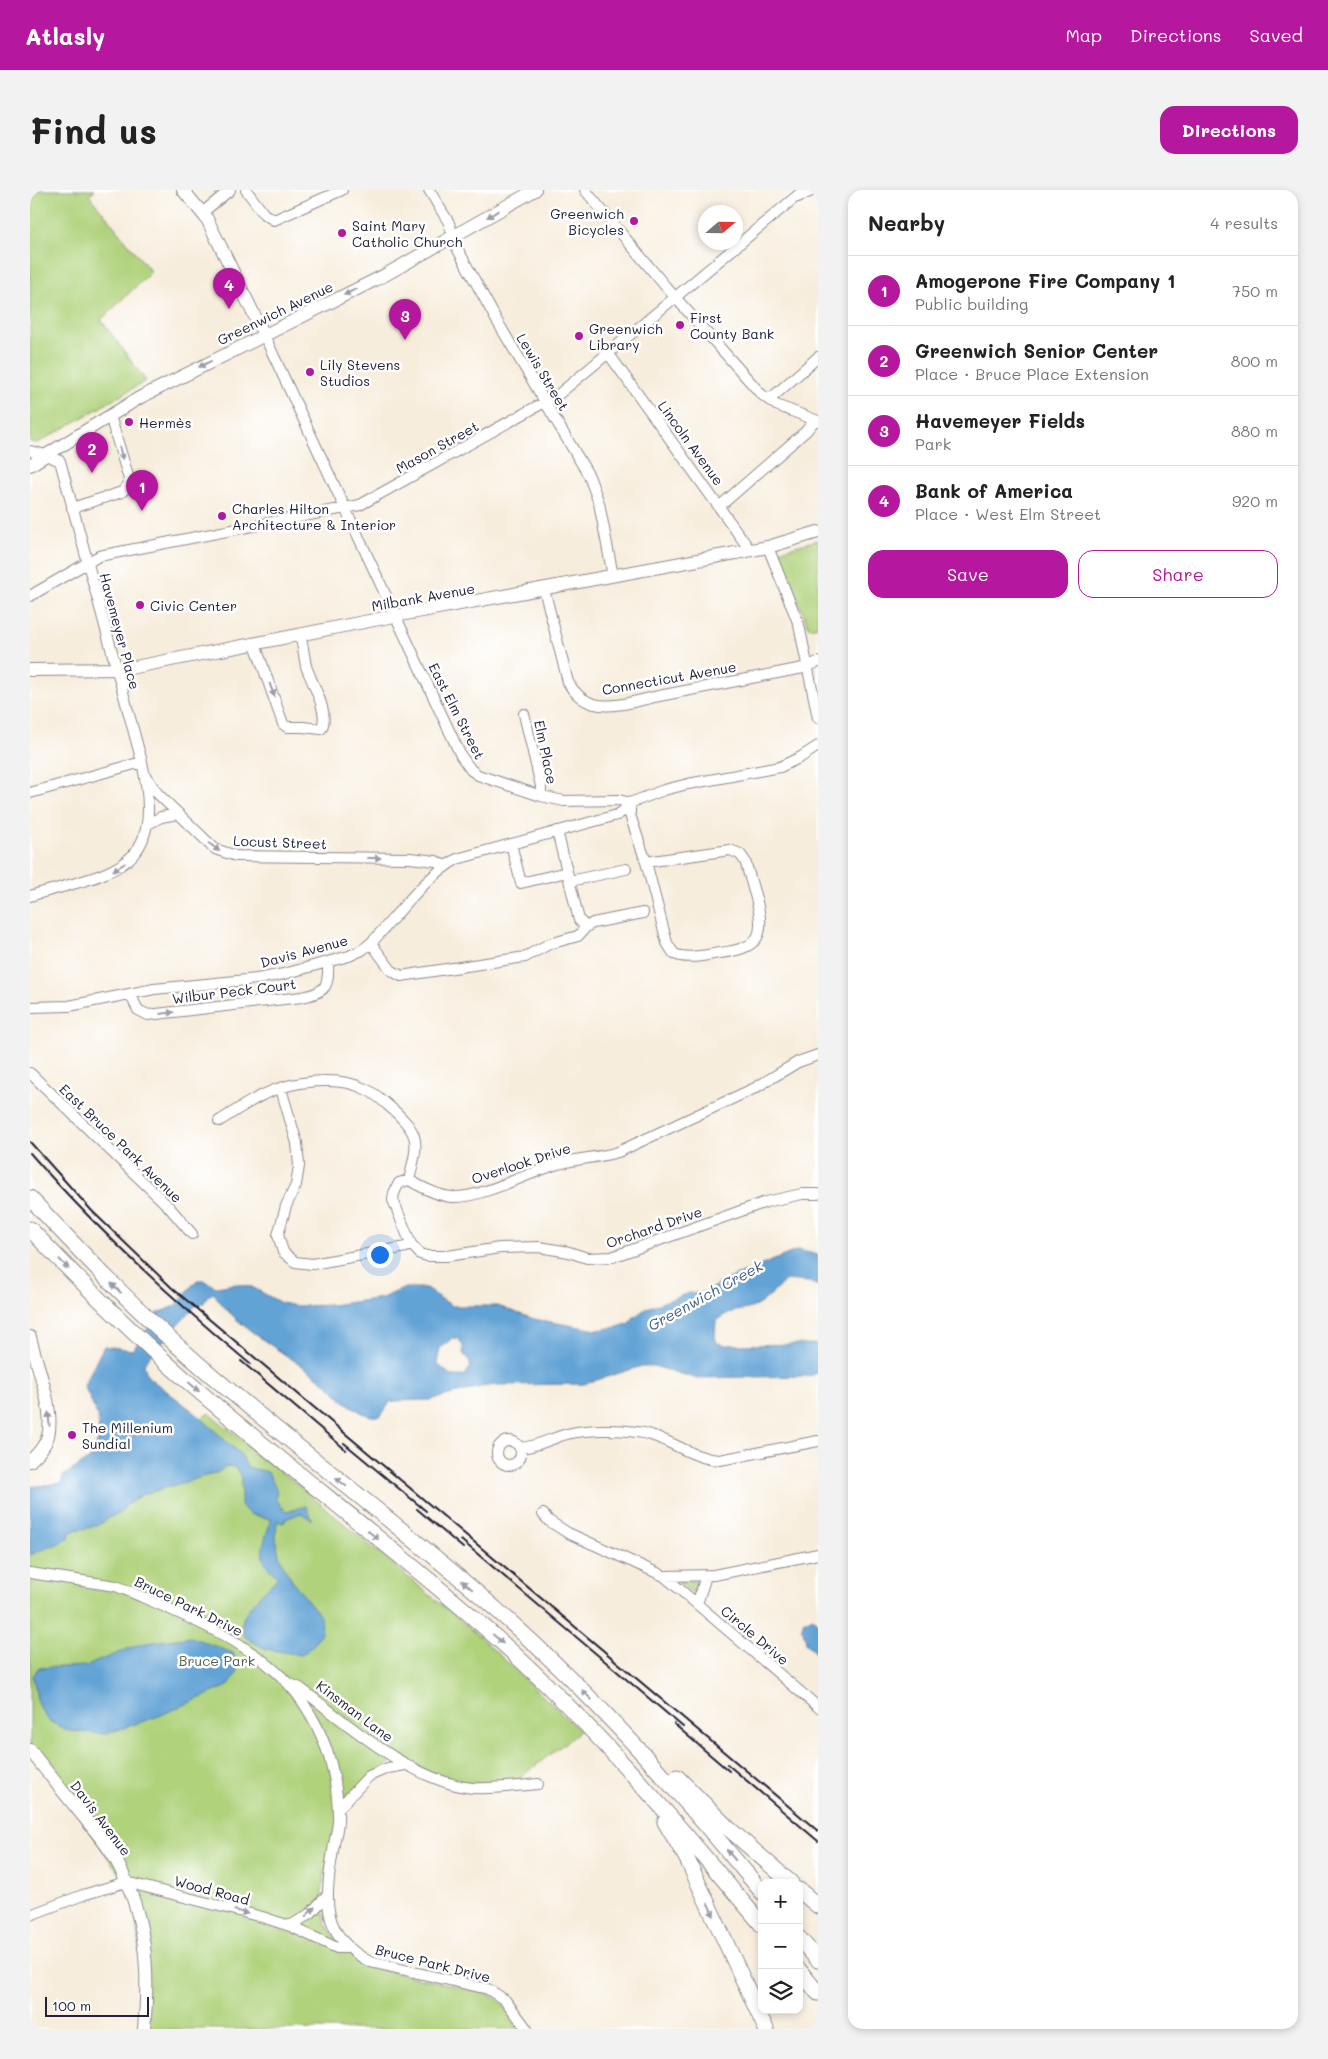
<!DOCTYPE html>
<meta charset="utf-8">
<style>
body{margin:0;font-family:Mali,sans-serif;background:#f2f2f2;color:#222}
.controls{position:absolute;right:15px;bottom:15px;display:grid;overflow:hidden;border-radius:10px;box-shadow:0 2px 8px #0003}
.controls button{width:45px;height:45px;display:grid;place-items:center;padding:0;border:0;border-bottom:1px solid #e0e0e0;background:#fff;color:#222;font:25px sans-serif}
.compass{position:absolute;left:668px;top:15px;width:45px;height:45px;border-radius:50%;background:#fff;box-shadow:0 2px 8px #0003;rotate:70deg}
.scale{position:absolute;left:15px;bottom:12px;width:104px;box-sizing:border-box;padding-left:5px;border:2px solid #22223b;border-top:0;font-size:14px;line-height:18px;white-space:nowrap;color:#22223b;-webkit-text-stroke:4px #fff;paint-order:stroke}
.you{position:absolute;left:349px;top:1064px;width:18px;height:18px;margin:-12px;border:4px solid #fff;border-radius:50%;background:#1a73e8;box-shadow:0 0 0 8px #1a73e833}
.badge{display:grid;place-items:center;width:32px;height:32px;border-radius:50%;background:#b5179e;color:#fff;font-size:16px;font-weight:700}
.pin{position:absolute;translate:-50% -41px;filter:drop-shadow(0 1px 2px #0008)}
.pin::after{content:'';position:absolute;top:26px;width:18px;height:15px;background:inherit;clip-path:polygon(0 0,100% 0,50% 100%)}
.list{margin:0;padding:0;list-style:none}
h2{display:flex;justify-content:space-between;align-items:center;height:65px;margin:0;padding:0 20px;font-size:21px}
h2 small{font-size:16px;font-weight:400;color:#767676}
.list li{display:grid;grid-template-columns:32px 1fr auto;gap:15px;align-items:center;box-sizing:border-box;height:70px;padding:0 20px;border-top:1px solid #e0e0e0}
.list b{display:block;font-size:19px;white-space:nowrap}
.list p{margin:0;font-size:16px;white-space:nowrap;color:#767676}
.list em{font-size:16px;font-style:normal;color:#767676}
.actions{display:flex;gap:10px;padding:15px 20px}
.actions a{flex:1;padding:11px 0;border:1px solid #b5179e;border-radius:15px;text-align:center;font-size:18px;color:#b5179e}
.actions .main{background:#b5179e;color:#fff}
.icon{flex:none;width:28px;height:28px;fill:none;stroke:currentColor;stroke-width:2;stroke-linecap:round;stroke-linejoin:round}
.map{position:relative;flex:none;width:788px;height:1839px;overflow:hidden;border-radius:15px}
header{display:flex;align-items:center;gap:30px;box-sizing:border-box;height:70px;padding:0 25px;background:#b5179e;color:#fff}
header strong{font-size:24px}
nav{display:flex;gap:28px;margin-inline-start:auto;font-size:18px}
.intro{display:flex;align-items:center;justify-content:space-between;box-sizing:border-box;height:120px;padding:0 30px}
h1{margin:0;font-size:35px}
.button{padding:12px 22px;border-radius:15px;background:#b5179e;color:#fff;font-size:18px;font-weight:700}
main{display:flex;gap:30px;padding:0 30px}
aside{flex:1;background:#fff;border-radius:15px;box-shadow:0 2px 8px #0003}
.map>svg:first-child{display:block}
.green{fill:#afd27a;stroke:#687a5a}
.water{fill:#62a3d5;stroke:#426288;fill-rule:evenodd}
.lines{fill:none;stroke-linecap:round;stroke-linejoin:round}
.minor-casing{stroke:#8c888c;stroke-width:12}
.major-casing{stroke:#8c888c;stroke-width:14}
.highway-casing{stroke:#8c888c;stroke-width:17}
.minor{stroke:#fff;stroke-width:10}
.major{stroke:#fff;stroke-width:12}
.highway{stroke:#fff;stroke-width:15}
.rail{stroke:#22223b;stroke-width:2}
.oneway{fill:#9c9ca7}
.poi-dot{fill:#b5179e;stroke:#fff;stroke-width:2}
.labels{text-anchor:middle;dominant-baseline:central;stroke-width:5;stroke-linejoin:round;paint-order:stroke}
.poi-label{font-size:14px;fill:#22223b;stroke:#fff;text-anchor:start}
.street-label{font-size:14px;fill:#22223b;stroke:#fff}
.park-label{font-size:14px;fill:#536051;stroke:#fff}
.water-label{font-size:15px;font-style:italic;fill:#3f5c80;stroke:#fff}
</style>
<header>
<strong>Atlasly</strong>
<nav><a>Map</a><a>Directions</a><a>Saved</a></nav>
</header>
<div class="intro"><h1>Find us</h1><a class="button">Directions</a></div>
<main>
<div class="map">
<svg width="788" height="1839" viewBox="0 0 788 1839">
<rect width="100%" height="100%" fill="#fff"/>
<filter id="ink" filterUnits="userSpaceOnUse"><feTurbulence type="fractalNoise" baseFrequency=".02" numOctaves="2"/><feDisplacementMap in="SourceGraphic" scale="10" xChannelSelector="R" yChannelSelector="G"/><feConvolveMatrix kernelMatrix="1 2 1 2 8 2 1 2 1" color-interpolation-filters="sRGB"/></filter>
<filter id="wash" filterUnits="userSpaceOnUse"><feTurbulence type="fractalNoise" baseFrequency=".0096" numOctaves="4" result="noise"/><feDisplacementMap in="SourceGraphic" scale="20" xChannelSelector="R" yChannelSelector="G"/><feGaussianBlur stdDeviation="1.12" result="paint"/><feColorMatrix in="noise" values="0 0 0 0 0 0 0 0 0 0 0 0 0 0 0 0 0 1.4 0 .05"/><feComposite in="paint" operator="in"/></filter>
<g filter="url(#wash)">
<rect width="100%" height="100%" fill="#f7eddc"/>
<path class="green" d="M0 0H65L59 5 121 82 71 130 116 191 8 253 0 252Z
M788 350V436L779 438 747 361Z
M179 1223 263 1291 450 1447 550 1541 482 1594H444L425 1591 402 1582 368 1565 360 1574 319 1605 303 1645 292 1697V1715L296 1734 309 1754 325 1769 357 1781 451 1801 469 1810 493 1839H117L104 1705 0 1554V1348Z
M649 1391H667L664 1404 648 1392Z"/>
<path class="water" d="M768 1060 788 1065V1096L779 1092 756 1090C747 1098 737 1110 726 1116 711 1123 703 1117 686 1131L685 1147 687 1153 696 1155 788 1154V1183L778 1186 665 1188 624 1176H612L554 1194 466 1195 451 1197 400 1210 365 1211 360 1212 351 1226C341 1228 331 1223 323 1217 312 1212 306 1202 297 1194 263 1166 206 1140 184 1103L177 1106 174 1113 167 1114 117 1169 114 1175 118 1187 168 1225 212 1266 217 1277 238 1282 247 1301 245 1307 251 1316 257 1321 276 1316 282 1330 271 1323 256 1329 254 1333 247 1331C243 1365 255 1383 276 1408 281 1415 289 1422 291 1430 295 1445 282 1458 271 1465L236 1459 216 1448C213 1442 210 1436 213 1429 218 1415 238 1398 248 1387 223 1367 234 1356 241 1329L219 1324 211 1315V1287L205 1277 196 1276 189 1282 111 1305 94 1317 90 1324C80 1325 77 1331 68 1335 60 1339 49 1338 40 1342L39 1349 0 1365V1297L31 1293 33 1286 61 1268 69 1248 68 1228 54 1195 74 1156 103 1160 128 1123 145 1116 167 1090H174L186 1097 206 1094 222 1097 251 1113 266 1116 301 1115 352 1108 375 1098H396L422 1116H468L504 1129 567 1140 588 1137 600 1133 604 1127 617 1118 659 1103H675L691 1092ZM423 1148 429 1149 433 1156V1163L440 1172V1178L434 1186H422L407 1174 410 1158Z
M783 1427 788 1432V1466L775 1453 776 1451 772 1438 773 1432Z
M161 1447 203 1463 208 1481 198 1496 129 1526 76 1544 39 1541 19 1531 8 1515 3 1486 8 1478 56 1476 110 1454Z"/>
</g>
<g filter="url(#ink)">
<g class="lines">
<g class="minor-casing">
<path id="minor" d="M216 0 234 24 244 30 312 0
M399 0 419 33 427 58 467 131 559 286 569 313 583 386
M555 0 636 97 731 204 746 215 788 231
M768 7 784 0
M172 23 200 0
M234 145 431 566 441 580 448 585 511 606 534 611 589 610 600 613 634 600 658 594 750 577 771 567 788 556
M578 163 720 360
M739 210 788 167
M0 261 16 265 30 271 112 572C136 681 86 681 0 706
M690 316 776 241 785 230
M42 318 92 302 98 295 99 289 80 226
M738 357 769 435 788 528
M514 399 538 492C543 502 553 511 564 514 584 519 609 510 629 506 677 497 725 487 773 478L788 472
M0 406 69 366 330 315 529 204 774 0
M225 454 253 534 257 537H273L291 539C301 524 281 492 276 476 274 466 273 455 270 445
M494 524 511 596V606
M117 588 128 604 185 659 206 666 380 668 406 671 415 676
M0 603 112 572
M600 613V625L616 672
M118 634 131 627 148 624
M527 641 549 730 556 737
M481 654 491 693 537 682
M700 660 710 664 715 671C719 683 722 696 726 708 736 746 730 758 690 763 675 765 658 770 644 764L637 753 616 672Z
M540 691 596 679
M341 753 361 780 371 786 495 767 519 754 548 746 556 737 563 733 613 723
M100 804 108 820 118 825 272 807C296 802 299 797 298 773
M0 817 39 816 124 799 227 789 254 784 319 766 332 760 341 753C368 725 392 689 427 669L587 625 592 622 600 613
M788 865 768 872 725 898 588 962C568 968 548 968 528 974 500 982 449 1009 422 1007 408 1006 391 997 379 990L369 993 364 1003 363 1010 381 1054 390 1064 397 1066H417L470 1058 509 1057 539 1062 557 1068 582 1067 736 1012 772 1004H788
M0 883 139 1017 162 1044
M251 899 267 953 269 976 266 995 256 1016 248 1045 253 1062 265 1072 282 1074 376 1057 381 1054
M189 931C204 922 219 911 235 904 261 891 309 885 335 899 345 903 352 910 360 917 392 945 388 952 379 990
M467 1263a12 12 0 1 1 24 0a12 12 0 1 1-24 0Z
M490 1258C506 1257 522 1248 537 1244 557 1239 586 1239 607 1242 636 1245 660 1269 690 1270L788 1251
M513 1324 519 1331 538 1343 634 1386 788 1517
M0 1383 86 1396 96 1400C153 1425 228 1453 267 1504 293 1539 307 1580 308 1624 309 1634 306 1644 304 1654 296 1705 287 1744 340 1772L458 1799 475 1810 497 1839
M634 1386 684 1385 788 1364
M667 1414 676 1386
M260 1494 270 1498C318 1534 382 1592 443 1598 465 1599 486 1596 508 1594
M308 1619 339 1586 358 1578 375 1575
M0 1725 53 1705 96 1692 232 1727 260 1736 307 1758H318
M260 1736 281 1723 297 1705"/>
</g>
<g class="major-casing">
<path id="major" d="M153 0 177 29 234 145
M0 275 109 208 355 85 505 0
M0 480 95 479 354 428 738 357 788 342
M0 1147C6 1174 25 1219 18 1246 15 1256 8 1264 0 1271
M0 1560C17 1582 35 1604 53 1626 65 1641 78 1655 87 1672 116 1726 120 1780 114 1839"/>
</g>
<g class="highway-casing">
<path id="highway" d="M0 1008C54 1065 107 1121 166 1172 271 1263 384 1345 487 1438 577 1519 655 1609 732 1702
M0 1039C48 1089 97 1138 149 1184 254 1276 366 1358 470 1451 567 1538 649 1636 732 1735
M647 1587 698 1638 761 1693
M635 1632 657 1669 736 1839
M769 1700 788 1716
M769 1748 788 1770
M769 1780 788 1803"/>
</g>
<use href="#minor" class="minor"/>
<use href="#major" class="major"/>
<use href="#highway" class="highway"/>
<path class="rail" d="M0 952 62 1021 142 1098 788 1641
M0 963C68 1041 141 1108 220 1174
M211 1171 316 1260
M314 1253 396 1321
M387 1319 433 1358
M431 1350 653 1537
M644 1534 699 1581
M697 1574 788 1651"/>
</g>
<defs><path id="oneway-solid" d="M-6-.8H1V-3.2L6.5 0L1 3.2V.8H-6Z" transform="scale(1.25)"/></defs>
<g class="oneway">
<use href="#oneway-solid" transform="translate(463 24) rotate(150)"/>
<use href="#oneway-solid" transform="translate(320 102) rotate(154)"/>
<use href="#oneway-solid" transform="translate(175 174) rotate(154)"/>
<use href="#oneway-solid" transform="translate(91 263) rotate(74)"/>
<use href="#oneway-solid" transform="translate(242 500) rotate(70)"/>
<use href="#oneway-solid" transform="translate(184 657) rotate(37)"/>
<use href="#oneway-solid" transform="translate(344 668)"/>
<use href="#oneway-solid" transform="translate(89 677) rotate(148)"/>
<use href="#oneway-solid" transform="translate(137 823) rotate(-7)"/>
<use href="#oneway-solid" transform="translate(34 1074) rotate(46)"/>
<use href="#oneway-solid" transform="translate(86 1098) rotate(-135)"/>
<use href="#oneway-solid" transform="translate(164 1197) rotate(41)"/>
<use href="#oneway-solid" transform="translate(19 1229) rotate(-94)"/>
<use href="#oneway-solid" transform="translate(311 1292) rotate(-141)"/>
<use href="#oneway-solid" transform="translate(343 1345) rotate(39)"/>
<use href="#oneway-solid" transform="translate(437 1395) rotate(-140)"/>
<use href="#oneway-solid" transform="translate(468 1449) rotate(42)"/>
<use href="#oneway-solid" transform="translate(557 1505) rotate(-135)"/>
<use href="#oneway-solid" transform="translate(701 1665) rotate(-130)"/>
<use href="#oneway-solid" transform="translate(681 1720) rotate(65)"/>
<use href="#oneway-solid" transform="translate(211 1722) rotate(15)"/>
<use href="#oneway-solid" transform="translate(280 1722) rotate(-44)"/>
</g>
</g>
<g class="poi-dot">
<circle cx="604" cy="31" r="5"/>
<circle cx="312" cy="43" r="5"/>
<circle cx="650" cy="135" r="5"/>
<circle cx="549" cy="146" r="5"/>
<circle cx="280" cy="182" r="5"/>
<circle cx="99" cy="232" r="5"/>
<circle cx="192" cy="326" r="5"/>
<circle cx="110" cy="415" r="5"/>
<circle cx="42" cy="1245" r="5"/>
</g>
<g class="labels">
<g class="poi-label">
<text x="594" y="23" text-anchor="end">Greenwich<tspan x="594" dy="16">Bicycles</tspan></text>
<text x="322" y="35">Saint Mary<tspan x="322" dy="16">Catholic Church</tspan></text>
<text x="660" y="127">First<tspan x="660" dy="16">County Bank</tspan></text>
<text x="559" y="138">Greenwich<tspan x="559" dy="16">Library</tspan></text>
<text x="290" y="174">Lily Stevens<tspan x="290" dy="16">Studios</tspan></text>
<text x="109" y="232">Hermès</text>
<text x="202" y="318">Charles Hilton<tspan x="202" dy="16">Architecture &amp; Interior</tspan></text>
<text x="120" y="415">Civic Center</text>
<text x="52" y="1237">The Millenium<tspan x="52" dy="16">Sundial</tspan></text>
</g>
<g class="street-label">
<text transform="translate(245 123) rotate(-26)">Greenwich Avenue</text>
<text transform="translate(513 182) rotate(59)">Lewis Street</text>
<text transform="translate(661 253) rotate(54)">Lincoln Avenue</text>
<text transform="translate(407 257) rotate(-29)">Mason Street</text>
<text transform="translate(393 407) rotate(-10)">Milbank Avenue</text>
<text transform="translate(90 441) rotate(75)">Havemeyer Place</text>
<text transform="translate(639 488) rotate(-10)">Connecticut Avenue</text>
<text transform="translate(427 521) rotate(63)">East Elm Street</text>
<text transform="translate(516 562) rotate(78)">Elm Place</text>
<text transform="translate(250 652) rotate(2)">Locust Street</text>
<text transform="translate(274 761) rotate(-15)">Davis Avenue</text>
<text transform="translate(204 801) rotate(-7)">Wilbur Peck Court</text>
<text transform="translate(91 953) rotate(44)">East Bruce Park Avenue</text>
<text transform="translate(491 973) rotate(-18)">Overlook Drive</text>
<text transform="translate(624 1037) rotate(-19)">Orchard Drive</text>
<text transform="translate(159 1416) rotate(26)">Bruce Park Drive</text>
<text transform="translate(725 1445) rotate(40)">Circle Drive</text>
<text transform="translate(325 1521) rotate(37)">Kinsman Lane</text>
<text transform="translate(71 1628) rotate(53)">Davis Avenue</text>
<text transform="translate(182 1700) rotate(15)">Wood Road</text>
<text transform="translate(403 1773) rotate(14)">Bruce Park Drive</text>
</g>
<g class="park-label">
<text x="187" y="1470">Bruce Park</text>
</g>
<g class="water-label">
<text transform="translate(675 1105) rotate(-29)">Greenwich Creek</text>
</g>
</g>
</svg>
<div class="controls">
<button>+</button>
<button>−</button>
<button><svg class="icon" aria-label="layers" viewBox="0 0 24 24"><path d="M12 4l9 5-9 5-9-5zM3 14l9 5 9-5"/></svg></button>
</div>
<svg class="compass" viewBox="-18 -18 36 36"><path d="M0-13l5 13h-10z" fill="#e53935"/><path d="M0 13l5-13h-10z" fill="#767676"/></svg>
<div class="scale">100 m</div>
<div class="you"></div>
<div class="pin badge" style="left:112px;top:321px">1</div>
<div class="pin badge" style="left:62px;top:283px">2</div>
<div class="pin badge" style="left:375px;top:150px">3</div>
<div class="pin badge" style="left:199px;top:119px">4</div>
</div>
<aside>
<h2>Nearby<small>4 results</small></h2>
<ul class="list">
<li><span class="badge">1</span><div><b>Amogerone Fire Company 1</b><p>Public building</p></div><em>750 m</em></li>
<li><span class="badge">2</span><div><b>Greenwich Senior Center</b><p>Place · Bruce Place Extension</p></div><em>800 m</em></li>
<li><span class="badge">3</span><div><b>Havemeyer Fields</b><p>Park</p></div><em>880 m</em></li>
<li><span class="badge">4</span><div><b>Bank of America</b><p>Place · West Elm Street</p></div><em>920 m</em></li>
</ul>
<div class="actions"><a class="main">Save</a><a>Share</a></div>
</aside>
</main>
